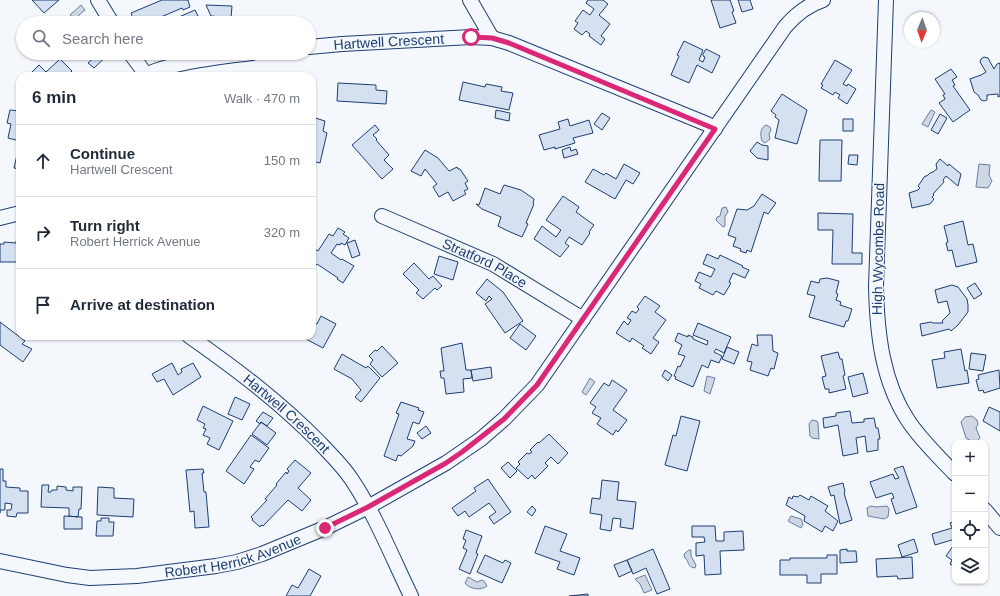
<!DOCTYPE html>
<meta charset="utf-8">
<style>
body{margin:0;font-family:Arial,sans-serif;background:#f2f2f3;color:#1f2937}
.controls{position:absolute;right:12px;bottom:12px;display:grid;overflow:hidden;border-radius:8px;box-shadow:0 1px 3px #0004}
.controls button{width:36px;height:36px;display:grid;place-items:center;padding:0;border:0;border-bottom:1px solid #e0e1e3;background:#fff;color:#1f2937;font:20px sans-serif}
.compass{position:absolute;left:904px;top:12px;width:36px;height:36px;border-radius:50%;background:#fff;box-shadow:0 1px 3px #0004;rotate:182deg}
.stop{position:absolute;width:12px;height:12px;margin:-9px;border:3px solid #db2777;border-radius:50%;background:#fff}
.stop.end{background:#db2777;border-color:#fff;box-shadow:0 1px 4px #0008}
.list{margin:0;padding:0;list-style:none}
h2{display:flex;justify-content:space-between;align-items:center;height:52px;margin:0;padding:0 16px;font-size:17px}
h2 small{font-size:13px;font-weight:400;color:#747a83}
.list li{display:grid;grid-template-columns:26px 1fr auto;gap:12px;align-items:center;box-sizing:border-box;height:72px;padding:0 16px;border-top:1px solid #e0e1e3}
.list b{display:block;font-size:15px;white-space:nowrap}
.list p{margin:0;font-size:13px;white-space:nowrap;color:#747a83}
.list em{font-size:13px;font-style:normal;color:#747a83}
.icon{flex:none;width:22px;height:22px;fill:none;stroke:currentColor;stroke-width:2;stroke-linecap:round;stroke-linejoin:round}
.map{position:relative;flex:none;width:1000px;height:596px;overflow:hidden}
.search{position:absolute;background:#fff;box-shadow:0 1px 3px #0004;left:16px;top:16px;width:300px;height:44px;display:flex;align-items:center;gap:10px;box-sizing:border-box;padding:0 14px;border-radius:22px;color:#747a83;font-size:15px}
.panel{position:absolute;background:#fff;box-shadow:0 1px 3px #0004;left:16px;top:72px;width:300px;height:268px;border-radius:12px}
.map>svg:first-child{display:block}
.water{fill:#cfd7e4;stroke:#687fa3}
.building{fill:#d5e0f0;stroke:#1d3f73}
.lines{fill:none;stroke-linecap:round;stroke-linejoin:round}
.minor-casing{stroke:#1d3f73;stroke-width:16}
.minor{stroke:#f4f7fb;stroke-width:14}
.route{stroke:#db2777;stroke-width:5}
.labels{text-anchor:middle;dominant-baseline:central;stroke-width:3;stroke-linejoin:round;paint-order:stroke}
.street-label{font-size:14px;fill:#1d3f73;stroke:#f4f7fb}
</style>
<div class="map">
<svg width="1000" height="596" viewBox="0 0 1000 596">
<rect width="100%" height="100%" fill="#f4f7fb"/>
<path class="water" d="M81 5 85 10 79 15 77 21 70 15Z
M931 110 935 112 928 127 922 124Z
M766 125 770 127 771 130 769 134 770 139 765 143 762 141C760 135 760 128 766 125Z
M979 164 990 165 989 175 992 181 988 188 976 187Z
M726 207 728 212 725 216V226L723 227 716 220 717 217 720 216 722 208Z
M707 376 715 378 710 394 704 391Z
M590 378 595 382 586 395 582 392Z
M972 416 977 420 978 424 976 428 980 438 977 441H971L966 438 961 422 965 417Z
M812 420 817 421 818 423 819 439 812 438 810 436 809 424Z
M871 506 876 507 887 506 889 509 888 517 884 519 868 516 867 508Z
M791 516 801 519 803 524 801 528 788 521Z
M689 550H691V556L696 565 695 568C689 567 689 565 687 560L685 558 684 554Z
M645 575 652 590 644 593 640 584 635 579Z
M468 577 477 582 482 580 484 581 487 586C481 591 469 589 465 583Z"/>
<path class="building" d="M32 0H59L44 13Z
M162 0H188L190 7 183 10 182 8 147 23H135L131 13Z
M588 0H603L608 4 599 15 610 24 601 36 605 39 601 45 589 36 590 34 586 31 582 35 574 29 578 23 575 21 583 10 590 15 594 9 586 3Z
M711 0H730L734 11 732 12 736 23 720 28Z
M738 0H750L753 9 742 12Z
M206 5 232 6 231 18 211 16Z
M195 10 200 20 194 23H182L179 17Z
M95 17 101 23H91L90 21Z
M684 41 703 50 699 60 703 62 705 57 703 56V54L706 49 720 56 712 73 697 65 689 83 671 75 679 56 677 55Z
M76 53H84L80 57Z
M84 53H92L88 57Z
M99 53H110L94 68 88 63Z
M984 57 988 58 994 69 997 64 1000 63V96L998 97V94L987 95V100L984 101 981 100 978 95 974 92 970 79 981 75 986 72 980 62 981 59Z
M60 59 72 71 67 76H34L31 73 39 65 46 72Z
M835 60 852 70 843 84 847 86 848 84 856 89 847 104 838 98 840 95 835 92 833 95 821 88 823 85 821 84Z
M951 69 957 77 952 80 955 85 953 86 970 110 953 122 939 103 945 99 943 95 945 94 935 79Z
M463 82 485 87 486 84 502 87 501 91 513 93 509 110 459 100Z
M338 83 376 85V90L387 91 386 104 337 101Z
M782 94 807 110 797 144 775 138 779 120 775 117 776 115 771 111Z
M10 110 20 111V141L8 138 11 124 7 123Z
M496 110 510 113 509 121 495 118Z
M602 113 610 118 602 130 594 124Z
M940 114 947 118 938 134 931 130Z
M312 117 325 121 323 131 327 133 320 163 312 161Z
M568 119 570 126 589 120 593 133 573 138 575 143 555 149V147L544 150 539 135 560 129 558 122Z
M843 119H853V131H843Z
M375 125 379 130 373 135 377 139 376 140 389 155 384 160 393 169 382 179 352 145Z
M820 140H842L841 181H819Z
M757 142 762 145 768 146V160L757 158 750 151Z
M19 146H20V169L14 168Z
M570 147 571 151 576 149 578 154 564 158 562 150Z
M425 150 438 158 449 171 457 167 458 169H460L468 181 465 183 468 189 464 191 466 194 453 201 448 192 439 197 433 187 437 184 425 169 421 176 411 171Z
M849 155H858L857 165 848 164Z
M940 159 948 166 949 164 961 174 958 186 946 176 943 180 944 182 933 194 934 195 932 197 934 199 930 204 912 208 909 193 918 190 920 188 918 186 925 176H927L930 173 933 172 937 169 936 164Z
M624 164 640 173 633 184 626 180 615 199 585 182 593 169 604 175 606 173 616 179Z
M504 185 521 190 534 199 533 203 534 204 526 223 528 224 522 237 508 231 498 226 501 217 482 209 476 204 479 205 485 188 500 194Z
M762 194 776 203 768 214 764 212 751 252 747 250 746 253 740 251 741 249 733 246 736 238 728 235 737 209 747 210 754 206Z
M563 196 579 207 576 212 594 225 589 232 590 233 582 245 569 237 565 243 569 246 560 257 534 239 542 226 556 237 561 230 546 220Z
M818 213 853 214 852 253H862V264H832L833 230H818Z
M963 221 968 245 973 244 977 262 956 267 952 250 948 251 946 243 948 242 944 226Z
M338 228 345 232 343 234 349 238 345 245 341 243 340 245 337 244 331 253 341 260 342 259 354 266 343 283 337 279 338 278 317 264 312 270V247L318 251 329 234 333 236Z
M355 240 360 255 352 258 347 243Z
M16 241H20V262H0V244H4V242L16 243Z
M707 254 718 259 720 255 743 266 742 267 749 270 745 278 733 273 729 282 731 283 724 295 716 291 713 295 699 288 701 284 695 281 699 272 711 277 715 269 703 264Z
M439 256 458 262 453 280 434 274Z
M414 263 429 279 433 276 442 286 437 290 435 288 423 299 416 293 419 290 403 274Z
M827 278 839 281 836 293 838 294 836 300 841 302 840 305 852 309 848 321H846L844 327 809 317 815 296 807 294 811 281 819 283 820 279Z
M487 279 503 292 523 321 505 333 485 304 492 299 489 296 486 301 476 293Z
M975 283 982 294 974 299 967 288Z
M952 285 958 287 967 299 968 305V312L958 325 951 331 949 329 922 336 920 324 931 322 933 323H943L942 321 950 313 947 301 938 303 935 290Z
M645 296 660 306 655 312 666 320 653 338 659 342 651 354 642 348 644 346 632 338 630 342 616 333 624 321 628 325 631 320 627 318 632 311 636 313 639 309 637 307Z
M321 316 336 324 323 348 300 336H312V321L317 324Z
M0 322 25 341 22 344 32 349 23 362 0 345Z
M698 323 731 337 724 353 716 349 714 352 722 356 719 363 711 360 708 368 702 365 693 387 675 379 676 377 674 376 678 366 680 367 685 356 678 354 682 345 675 341 678 333 688 337V335L693 337V339L707 345 708 341 693 335Z
M520 324 536 336 526 350 510 338Z
M757 335H772L773 351 778 353 774 369 771 368 768 376 750 370 752 362 747 361 752 344 758 346Z
M462 343 466 370H471L472 378 463 379 464 392 446 394 444 378H441L440 371H444L441 348Z
M382 346 398 363 382 377 370 364 373 360 369 356 375 350 377 351Z
M727 347 739 352 734 364 722 359Z
M961 349 965 371 967 370 969 383 937 388 932 360 945 358 944 352Z
M838 352 840 359H842L845 375 843 376 846 389 829 393V389H825L822 377 826 376 821 356Z
M971 353 986 355 983 371 969 369Z
M342 354 366 368 368 366 380 378 361 402 355 397 361 390 352 379 334 369Z
M172 363 178 375 182 372 181 369 193 363 201 377 173 395 164 379 157 382 152 374Z
M491 367 492 378 473 381 471 370Z
M665 370 672 375 668 381 662 376Z
M999 370 1000 388 984 393 983 390 979 391 976 380 979 379 978 375Z
M863 373 868 393 853 397 848 377Z
M612 380 627 390 613 410 627 420 618 432 616 430 613 435 597 424 601 418 592 413 596 407 590 403 604 383 609 386Z
M235 397 250 404 242 420 228 414Z
M401 402 419 408 418 410 424 412 419 424 413 422 407 439 415 441 413 446 401 456 398 455 396 461 384 456 399 414 396 413Z
M203 406 233 421 219 450 207 444 210 438 203 435 206 429 203 428 205 424 197 420Z
M989 407 1000 412V431L983 421Z
M850 411 852 423 864 422V419L874 418 876 428H878L880 439H878V450L867 452 865 436 856 438 858 453 843 456 838 425 824 428 823 418 836 416V413Z
M263 412 273 418 267 426 261 422 260 424 256 421Z
M681 416 700 421 687 471 665 465 673 435 676 436Z
M261 422 276 433 267 445 252 434Z
M426 426 431 433 422 439 417 433Z
M549 434 568 453 558 464 551 457 545 463 548 466 535 479 532 475 528 479 516 468 520 464 518 462 527 453 529 454 532 452 530 450 538 442 539 443Z
M251 435 269 448 259 462 255 460 250 467 254 469 244 484 226 471Z
M295 460 311 473 298 488 311 500 302 511 288 500 263 526 261 525 260 527 252 520 253 519 251 517 267 500 265 499 277 485 276 484 286 472 287 474 289 471 287 469Z
M508 462 517 471 510 478 501 468Z
M903 466 917 507 896 514 891 499 894 498 892 493 876 498 870 482 893 474 895 479 899 478 894 469Z
M0 469H3V481H6V487L20 488V491H28V513H17L16 517 7 516V510H11L12 504 5 503V510H0V513Z
M203 469 204 473H202L204 492H206L209 527 195 528 194 511 190 512 186 470Z
M488 479 511 512 494 524 489 517 496 512 489 503 469 517 465 511 458 516 452 508 476 491 474 488Z
M602 480 619 482 617 500 636 502 633 529 620 527 621 519 613 518 611 531 600 529 602 515 590 513 592 498 600 499Z
M843 483 845 492 844 493 852 520 840 524 834 495 831 496 828 487Z
M42 485H49L48 492H51L52 490H57V486L66 487V490L73 491V487H82L81 509H79L78 517 69 516V508L41 507Z
M98 487 114 488V498L134 499 133 517 97 515Z
M800 495 809 500 811 496 828 506 825 511 838 521 833 531 825 526 822 532 804 521 805 516 786 505 789 497 792 499 793 496 798 497Z
M532 506 536 510 532 516 527 512Z
M64 516 82 517V529H64Z
M101 518H109V522H114L113 536H96L97 521H101Z
M955 521V539L935 545 932 534 952 528 950 523Z
M545 526 567 534 560 551 580 558 574 575 557 569 560 562 535 553Z
M692 526H715L716 541H724V532L743 531 744 550 720 551 721 574 705 575 704 555 696 556V543L705 542 704 537H692Z
M466 530 482 536 476 553 478 554 470 574 459 569 467 550 463 548 466 540 463 539Z
M914 539 918 552 902 557 898 545Z
M955 543V567L950 564 952 560 946 556Z
M653 549 670 589 657 594 646 568 633 574 627 560Z
M847 549V551H856L857 562 840 563V550Z
M485 555 503 563 505 560 511 563 502 583 477 572Z
M827 555H837V574H821V583H807V575H780V560H790V558H827Z
M912 557 913 578 898 579 897 576 877 577 876 559Z
M627 560 632 571 619 577 614 565Z
M309 569 321 576 310 596H286L292 585 298 588Z
M588 594V596H569Z"/>
<g class="lines">
<g class="minor-casing">
<g id="minor">
<path d="M98 0 112 23"/>
<path d="M470 0 492 38"/>
<path d="M886 0 876 286C877 333 882 382 909 422 922 441 939 457 955 474"/>
<path id="s1" d="M309 47 342 44 471 37 492 38 509 43 707 124 715 129"/>
<path d="M130 53 142 69 144 76"/>
<path d="M144 76C170 62 221 57 252 53"/>
<path id="s2" d="M382 216 493 264 583 319"/>
<path d="M0 218 20 213"/>
<path id="s3" d="M189 336C236 369 280 402 320 443 331 455 343 466 352 480 376 516 392 557 411 596"/>
<path d="M985 510 1000 528"/>
<path id="s4" d="M0 561 67 575 90 578 113 577 137 576 216 566 237 562 262 554 325 528 368 507 446 463 481 439 504 419 537 385 785 27C796 14 807 5 823 0"/>
</g>
</g>
<use href="#minor" class="minor"/>
</g>
<g class="lines">
<path class="route" d="M325 528 368 507 446 463 462 452 504 419 537 385 715 129 509 43 492 38 471 37"/>
</g>
<g class="labels">
<g class="street-label">
<text stroke="none"><textPath href="#s1" startOffset="80">Hartwell Crescent</textPath></text>
<text transform="translate(878 249) rotate(-89)">High Wycombe Road</text>
<text stroke="none"><textPath href="#s2" startOffset="113">Stratford Place</textPath></text>
<text stroke="none"><textPath href="#s3" startOffset="125">Hartwell Crescent</textPath></text>
<text stroke="none"><textPath href="#s4" startOffset="237">Robert Herrick Avenue</textPath></text>
</g>
</g>
</svg>
<div class="controls">
<button>+</button>
<button>−</button>
<button><svg class="icon" aria-label="locate" viewBox="0 0 24 24"><circle cx="12" cy="12" r="6"/><path d="M12 2v4M12 18v4M2 12h4M18 12h4"/></svg></button>
<button><svg class="icon" aria-label="layers" viewBox="0 0 24 24"><path d="M12 4l9 5-9 5-9-5zM3 14l9 5 9-5"/></svg></button>
</div>
<svg class="compass" viewBox="-18 -18 36 36"><path d="M0-13l5 13h-10z" fill="#e53935"/><path d="M0 13l5-13h-10z" fill="#747a83"/></svg>
<div class="stop" style="left:471px;top:37px"></div>
<div class="stop end" style="left:325px;top:528px"></div>
<div class="search"><svg class="icon" aria-label="search" viewBox="0 0 24 24"><circle cx="10" cy="10" r="6"/><path d="M15 15l6 6"/></svg>Search here</div>
<section class="panel">
<h2>6 min<small>Walk · 470 m</small></h2>
<ul class="list">
<li><svg class="icon" aria-label="ahead" viewBox="0 0 24 24"><path d="M12 20V5M6 11l6-6 6 6"/></svg><div><b>Continue</b><p>Hartwell Crescent</p></div><em>150 m</em></li>
<li><svg class="icon" aria-label="right" viewBox="0 0 24 24"><path d="M7 20v-9h11M14 6l5 5-5 5"/></svg><div><b>Turn right</b><p>Robert Herrick Avenue</p></div><em>320 m</em></li>
<li><svg class="icon" aria-label="arrive" viewBox="0 0 24 24"><path d="M6 21V4h12l-3 4 3 4H6"/></svg><div><b>Arrive at destination</b></div></li>
</ul>
</section>
</div>
